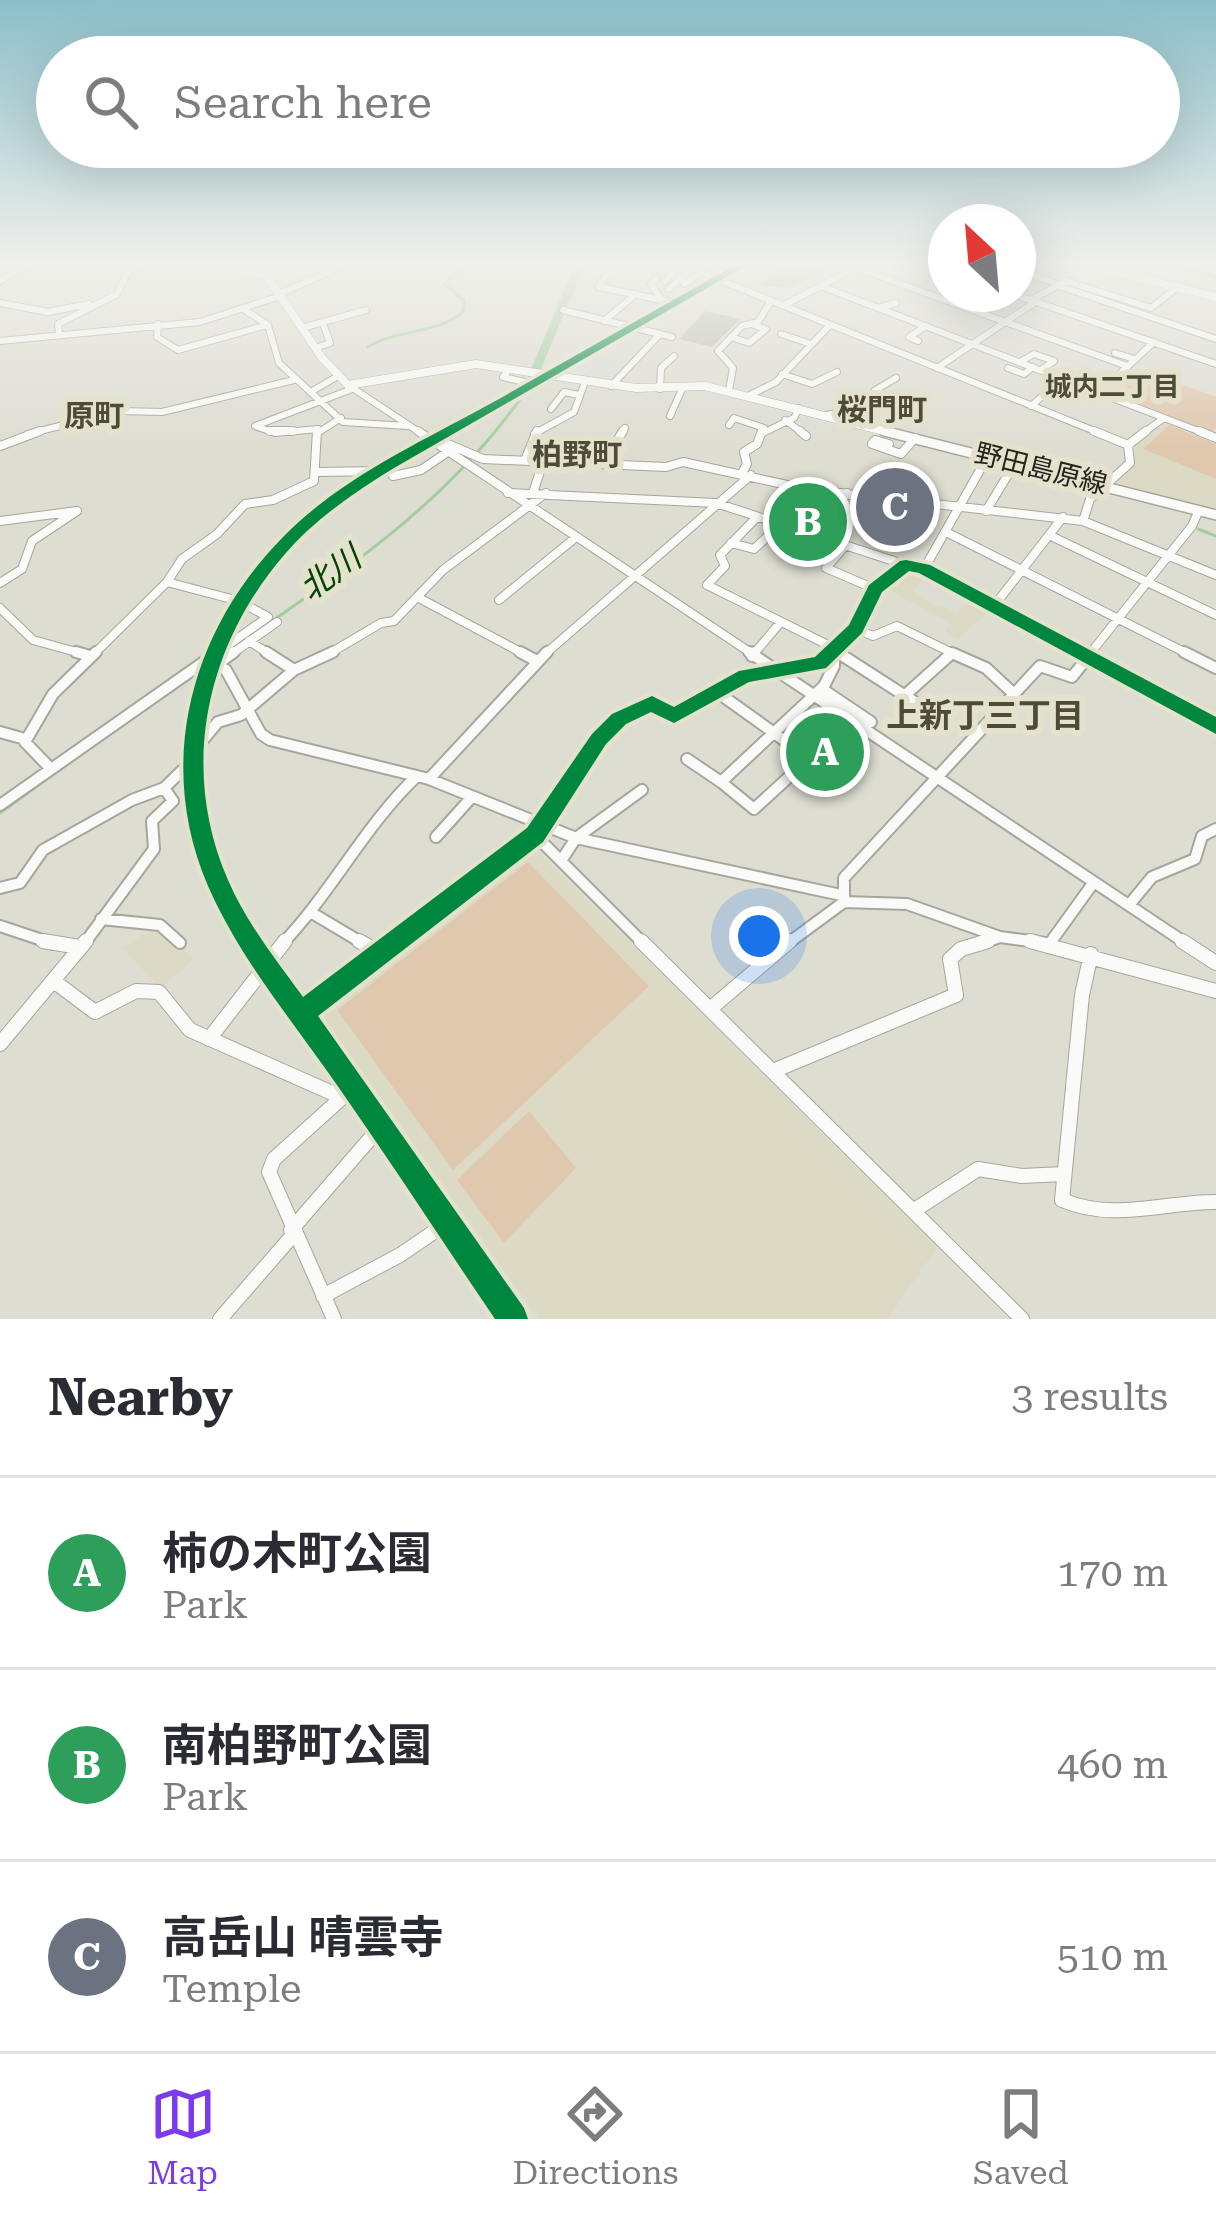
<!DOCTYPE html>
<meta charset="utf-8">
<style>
body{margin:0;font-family:"Roboto Serif","Noto Sans JP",serif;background:#f2f2f3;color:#2b2b33}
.compass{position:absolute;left:928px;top:204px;width:108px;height:108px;border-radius:50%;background:#fff;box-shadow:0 12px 48px #0002;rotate:334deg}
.you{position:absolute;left:759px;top:936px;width:42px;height:42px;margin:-30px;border:9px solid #fff;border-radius:50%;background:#1a73e8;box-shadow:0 0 0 18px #1a73e833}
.badge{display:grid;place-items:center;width:78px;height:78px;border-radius:50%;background:#7c3aed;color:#fff;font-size:39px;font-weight:700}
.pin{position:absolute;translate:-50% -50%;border:6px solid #fff;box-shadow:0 3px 12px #0006}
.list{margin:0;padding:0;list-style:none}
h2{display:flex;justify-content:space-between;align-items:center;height:156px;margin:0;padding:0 48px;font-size:51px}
h2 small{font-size:39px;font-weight:400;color:#7c7c81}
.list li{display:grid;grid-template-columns:78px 1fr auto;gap:36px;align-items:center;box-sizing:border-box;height:192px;padding:0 48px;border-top:3px solid #e1e1e2}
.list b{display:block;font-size:45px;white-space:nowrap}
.list p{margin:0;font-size:39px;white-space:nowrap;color:#7c7c81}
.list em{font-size:39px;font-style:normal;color:#7c7c81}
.icon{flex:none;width:66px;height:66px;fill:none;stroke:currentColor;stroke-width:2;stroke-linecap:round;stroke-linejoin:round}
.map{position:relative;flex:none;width:1216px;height:1319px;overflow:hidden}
.search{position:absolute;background:#fff;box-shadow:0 12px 48px #0002;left:36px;right:36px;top:36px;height:132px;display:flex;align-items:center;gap:30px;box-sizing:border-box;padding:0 42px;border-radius:66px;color:#7c7c81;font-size:45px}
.sheet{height:732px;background:#fff}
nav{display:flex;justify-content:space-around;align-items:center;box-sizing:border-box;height:168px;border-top:3px solid #e1e1e2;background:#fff;font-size:33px;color:#7c7c81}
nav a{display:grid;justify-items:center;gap:6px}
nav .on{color:#7c3aed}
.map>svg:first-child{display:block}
.built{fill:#dcdac5}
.green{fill:#e0c8ae}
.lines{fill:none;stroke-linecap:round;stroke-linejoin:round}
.stream{stroke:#a3ce9b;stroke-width:3}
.river{stroke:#a3ce9b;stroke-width:9}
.building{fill:#bebeb5}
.minor-far3-casing{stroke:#a7a69d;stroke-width:8}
.minor-far2-casing{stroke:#a7a69d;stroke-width:10}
.minor-far1-casing{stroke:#a7a69d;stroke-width:14}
.minor-casing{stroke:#a7a69d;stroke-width:16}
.major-far1-casing{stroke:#a7a69d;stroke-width:9}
.major-casing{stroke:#a7a69d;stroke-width:12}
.highway-casing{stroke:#a7a69d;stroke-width:9}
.minor-far3{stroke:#fafaf8;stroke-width:6}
.minor-far2{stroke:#fafaf8;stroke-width:8}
.minor-far1{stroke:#fafaf8;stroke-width:10}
.minor{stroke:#fafaf8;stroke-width:14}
.major-far1{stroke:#fafaf8;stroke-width:8}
.major{stroke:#fafaf8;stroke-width:9}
.highway{stroke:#fafaf8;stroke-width:8}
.rail{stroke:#b7b7b3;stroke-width:3;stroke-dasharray:10 10;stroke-linecap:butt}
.cycleway-casing{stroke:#e4e2cc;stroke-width:8}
.cycleway{fill:#00873e;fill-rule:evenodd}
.labels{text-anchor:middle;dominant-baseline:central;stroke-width:12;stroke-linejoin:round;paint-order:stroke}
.far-neighbourhood-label{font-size:27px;font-weight:bold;fill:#4e4c39;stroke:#e4e2cc}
.far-street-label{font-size:27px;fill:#23231a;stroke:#e4e2cc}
.far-quarter-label{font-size:30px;font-weight:bold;fill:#4e4c39;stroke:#e4e2cc}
.water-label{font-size:33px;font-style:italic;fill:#024400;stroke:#e4e2cc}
.neighbourhood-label{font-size:33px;font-weight:bold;fill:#4e4c39;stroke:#e4e2cc}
</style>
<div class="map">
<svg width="1216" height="1319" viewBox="0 0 1216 1319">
<rect width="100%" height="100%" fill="#deddd2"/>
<path class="built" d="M1171 424 1216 440V513L1116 482 1135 463V446L1158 425Z
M905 567 930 574 913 590 935 606 939 604 956 614 974 597 993 608 958 639 945 631 950 623 882 586Z
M532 846 937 1247 888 1319H539L319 1011Z
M157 927 193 959 161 989 122 947Z"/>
<path class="green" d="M1136 368 1216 397V428L1212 432 1108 392Z
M1169 425 1216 444V479L1143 449Z
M528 862 649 986 453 1170 337 1010Z
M529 1111 576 1168 504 1243 457 1180Z"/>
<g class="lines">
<path class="stream" d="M368 347C398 329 437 334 463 312L464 300 444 284 454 274 483 264
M1198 529 1216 536
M232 649C341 573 449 503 525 392
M0 813 91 747"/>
<path class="river" d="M531 381 580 264"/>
</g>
<path class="building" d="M792 264 831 268 789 288 758 285Z
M705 311 741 319 712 347 679 339Z"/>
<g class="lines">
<g class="minor-far3-casing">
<path id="minor-far3" d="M613 264 599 287 676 303
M680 264 1102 434
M925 264 946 271
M1189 264 1216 271
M857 268 1127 366
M1018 270 1058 284
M656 279 651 284 661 299
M0 281 30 264
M665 281 681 264
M684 284 701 272
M1056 285 1216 339
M821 286 1206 434
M669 289 692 269
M279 294 347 264
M1013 294 1216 364
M1031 300 1066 281 1151 308 1179 286
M0 303 48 312 89 304
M784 305 859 266
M878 308 896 303
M245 310 268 325 279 363 343 422 407 426
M563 310 672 337
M604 321 636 294
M158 324 157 337 178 350 267 325
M302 328 366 310
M59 333 58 324 117 294 129 270 143 264
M781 334 808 343
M731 337 749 343 766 329 751 324
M0 341 200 322 280 296
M918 341 909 337 926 326
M315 348 330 343 323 323
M1115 353 1134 359
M1020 362 1034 354 1054 361 1041 370
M937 368 1035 302
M1008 368 1024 374 1033 367
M508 371 503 377 524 382
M782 374 812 384 837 372
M348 385 422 434
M611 386 660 334
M660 389 661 368 674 356
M314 390 338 376
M729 390 733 368 718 351 742 326 758 322 771 301
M1099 393 1154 342
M750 395 776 382 830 325
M1031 406 1046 393
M551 409 564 392 579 395
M827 415 865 407 884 409V399L874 391 896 378
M670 416 683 387
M785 420 804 434
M729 425 734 418 764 428
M318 429 275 433 255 426 352 389
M28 434 119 411 162 412 294 380
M316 434 341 418
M444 434 744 264
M534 434 574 412 585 382
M621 434 625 428
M761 434 794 418 799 408
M1142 434 1164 418"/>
</g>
<g class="minor-far2-casing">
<path id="minor-far2" d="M270 431H293
M418 431 754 655
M800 431 806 436
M1094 431 1128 445
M1199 431 1216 438
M448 444 483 459 666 467 683 462 805 489 1083 521 1216 575
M889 444 875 440 872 444 901 454 915 438
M1128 445 1146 431
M0 446 40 431
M526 458 537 431
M615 462 613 447 623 431
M317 472 382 471
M742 473 747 464 744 452 757 444 762 431
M393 476 421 470 446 453
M508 493 716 503 906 565
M533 493 544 459
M986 511 1015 463
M757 517 720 555 725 566 707 585 834 648
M0 521 77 511 32 541 22 569 0 583
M1083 521 1090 499 1130 463 1128 445
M946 532 1190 655
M814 536 847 493
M1051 536 1216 615
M731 543 754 549 780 525
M845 546 826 568 875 589
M924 569 988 456
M167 582 239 601 268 617 214 655
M419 598 526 655
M499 600 575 538
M994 606 1063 517
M0 608 33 640 87 655
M856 629 873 636 897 626 952 653
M249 641 271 655
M834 648V655
M834 650 842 655
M93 655 167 582 182 559 217 534 245 504 273 500 314 481 317 431
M214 655C257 546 351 485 450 431
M230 655 277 622
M327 655 381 623 394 621 443 570 546 493
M544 655 751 475
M753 655 779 624
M828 655 856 629 875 589 906 565 924 569 1084 655
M950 655H957
M1089 655 1192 526 1199 510"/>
</g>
<g class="minor-far1-casing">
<path id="minor-far1" d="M76 652 90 656
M215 652C176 753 194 853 252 944
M266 652 294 670
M520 652 537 661
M749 652 1187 944
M837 652 924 708
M1079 652 1216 726
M1184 652 1216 668
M752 656 755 652
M216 664 226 670 261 734 270 740 429 779 576 838 841 895
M216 665 234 652
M822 689 871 722
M717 692 809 758
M903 697 952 653 986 668 1014 694
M0 732 25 739
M192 753 218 722 241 715 294 670 333 652
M687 759 721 782 824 686 834 666V652
M51 769 25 742 53 694 96 652
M429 779 547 652
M721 782 754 809 851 720
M0 805 218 652
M535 835 644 944
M436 837 471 798
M561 861 576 838 642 790
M0 888 20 883 43 850 132 800 164 788 192 761
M844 902V878L1040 666 1072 677 1092 652
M1129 905 1152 877 1195 859 1202 836 1216 829
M312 913 364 944
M101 919 160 925 180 943
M0 926 54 944
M1050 943 1094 882
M84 944 154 849 152 821 173 801 164 788
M282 944C332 892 365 825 417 776
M393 944 535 835 599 739 619 719 652 703 674 716 745 676 820 663 832 652
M787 944 844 902 907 904 1000 937 1052 944
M979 944 1000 937"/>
</g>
<g class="minor-casing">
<path id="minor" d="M43 941 79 947
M250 941 513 1319
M359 941 380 953
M641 941 1022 1319
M1030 941 1216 991
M1182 941 1216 963
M1091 954 1082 995 1062 1200C1114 1222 1162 1202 1216 1202
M55 982 95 1012 136 991 159 992 190 1030 341 1097
M710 1009 790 941
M302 1013 397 941
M209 1039 285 941
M0 1044 86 941
M773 1071 956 995 950 959 961 949 988 941
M913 1211 978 1169 1022 1176 1064 1174
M291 1230 381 1126
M323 1296 400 1255 447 1223
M220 1319 293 1235
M334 1319 269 1172 274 1159 346 1094"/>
</g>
<g class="major-far1-casing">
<path id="major-far1" d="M213 264 267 276 322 358 348 385 476 364 636 388 705 386 896 434"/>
</g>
<g class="major-casing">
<path id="major" d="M884 431 1216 515"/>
</g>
<g class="highway-casing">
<path id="highway" d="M1084 264 1216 297"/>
</g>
<use href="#minor-far3" class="minor-far3"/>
<use href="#minor-far2" class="minor-far2"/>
<use href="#minor-far1" class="minor-far1"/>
<use href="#minor" class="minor"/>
<use href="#major-far1" class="major-far1"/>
<use href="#major" class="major"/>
<use href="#highway" class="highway"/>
<path class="rail" d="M1167 264 1216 277"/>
<g class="cycleway-casing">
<path id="cycleway" d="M737 264H749L394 468C355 492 315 519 285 554 206 645 179 768 228 880 246 922 276 960 303 997L527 828 592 734 612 714 652 696 674 707 739 671 815 657 849 625 869 585 900 561 906 560 930 565 1216 717V734L919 573 909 571 882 592 862 633 826 668 749 682 674 723 651 712 626 724 606 744 543 842 318 1016 524 1308 528 1319H495C442 1241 391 1162 337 1085 292 1020 240 959 208 886 148 747 202 597 319 505 374 462 438 433 499 399 578 354 657 309 737 264Z"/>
</g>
<use href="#cycleway" class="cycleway"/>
</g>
<linearGradient id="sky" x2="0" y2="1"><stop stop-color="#8cbec9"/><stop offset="0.59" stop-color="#f0f0eb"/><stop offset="1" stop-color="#f0f0eb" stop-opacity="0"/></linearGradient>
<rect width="1216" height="448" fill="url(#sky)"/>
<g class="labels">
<g class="far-neighbourhood-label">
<text x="1112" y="387">城内二丁目</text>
</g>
<g class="far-street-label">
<text transform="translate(1041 469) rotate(14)">野田島原線</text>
</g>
<g class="far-quarter-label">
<text x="882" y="409">桜門町</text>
<text x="94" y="415">原町</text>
<text x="577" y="454">柏野町</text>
</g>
<g class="water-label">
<text transform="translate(330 573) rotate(-36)">北川</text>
</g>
<g class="neighbourhood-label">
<text x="985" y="715">上新丁三丁目</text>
</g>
</g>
</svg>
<svg class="compass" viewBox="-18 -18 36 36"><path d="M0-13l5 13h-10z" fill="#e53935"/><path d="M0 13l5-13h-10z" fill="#7c7c81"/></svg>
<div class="you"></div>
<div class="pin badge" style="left:825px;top:752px;background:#2e9e5b">A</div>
<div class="pin badge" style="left:808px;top:522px;background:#2e9e5b">B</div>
<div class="pin badge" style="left:895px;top:507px;background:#6b7280">C</div>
<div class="search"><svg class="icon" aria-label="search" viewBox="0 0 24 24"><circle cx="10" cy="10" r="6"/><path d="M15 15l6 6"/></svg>Search here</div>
</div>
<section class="sheet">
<h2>Nearby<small>3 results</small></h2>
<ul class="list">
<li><span class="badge" style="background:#2e9e5b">A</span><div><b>柿の木町公園</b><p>Park</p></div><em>170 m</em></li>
<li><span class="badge" style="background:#2e9e5b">B</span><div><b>南柏野町公園</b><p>Park</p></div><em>460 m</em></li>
<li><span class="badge" style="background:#6b7280">C</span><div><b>高岳山 晴雲寺</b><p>Temple</p></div><em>510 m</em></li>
</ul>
</section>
<nav>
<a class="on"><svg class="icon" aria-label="map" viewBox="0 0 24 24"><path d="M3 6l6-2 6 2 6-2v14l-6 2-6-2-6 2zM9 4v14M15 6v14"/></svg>Map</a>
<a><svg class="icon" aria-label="directions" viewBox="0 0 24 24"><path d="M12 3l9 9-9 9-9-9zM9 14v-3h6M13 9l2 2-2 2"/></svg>Directions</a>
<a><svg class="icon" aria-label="saved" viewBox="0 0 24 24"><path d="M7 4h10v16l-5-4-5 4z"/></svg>Saved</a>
</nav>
